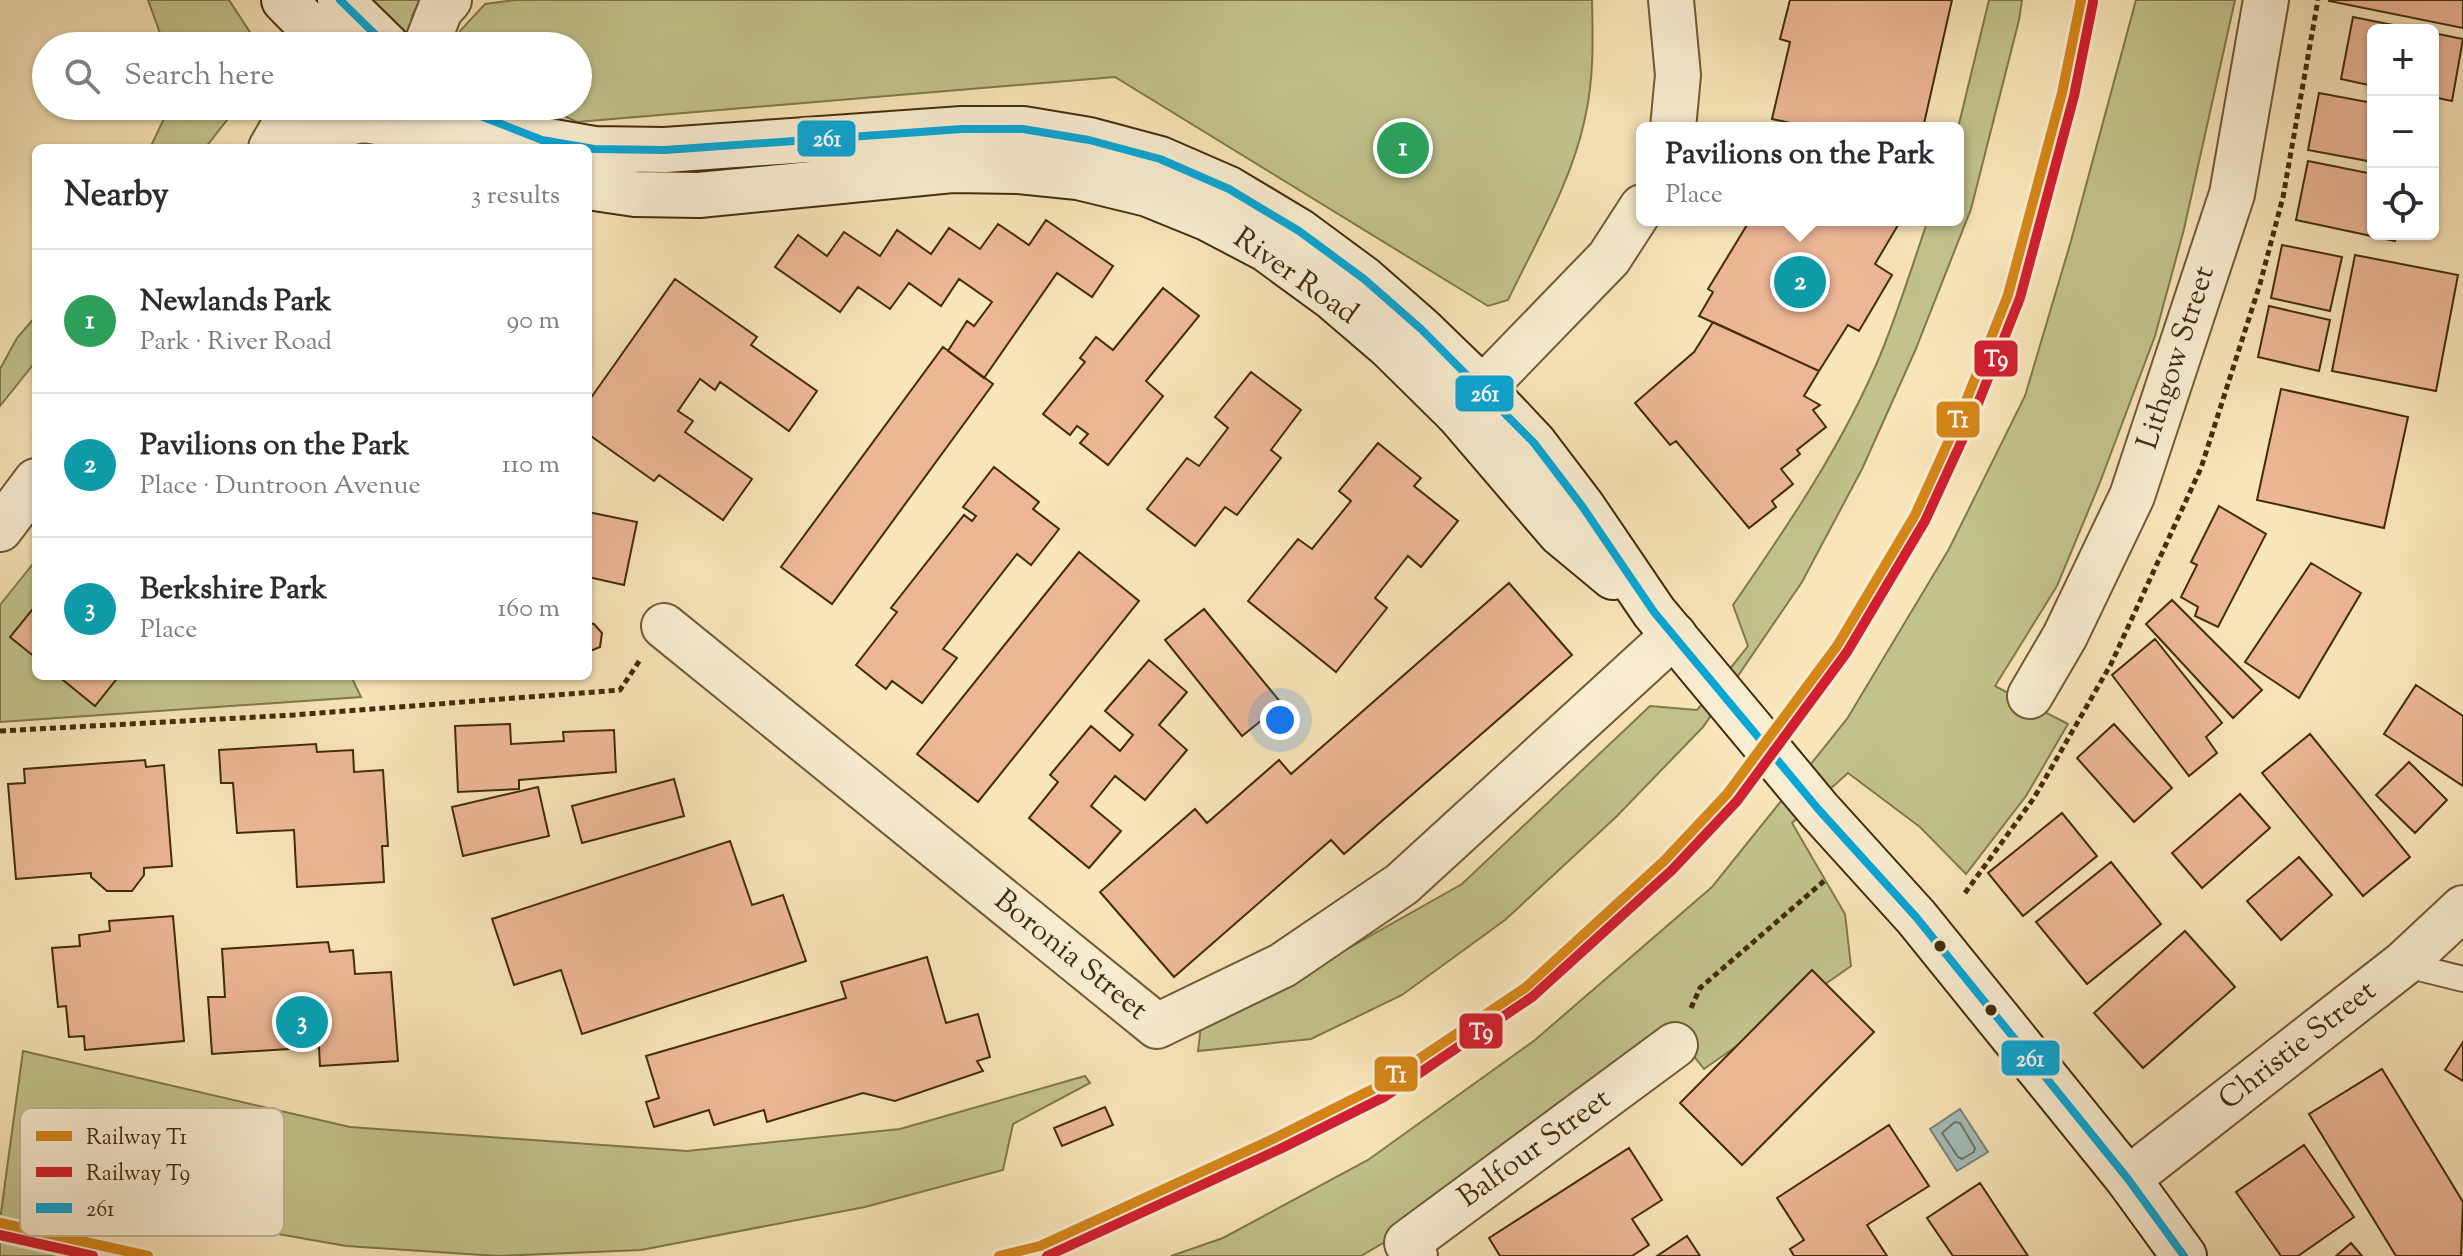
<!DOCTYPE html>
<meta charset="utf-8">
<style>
body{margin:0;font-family:"Sorts Mill Goudy",serif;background:#f7f7f7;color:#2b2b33}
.controls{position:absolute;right:24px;top:24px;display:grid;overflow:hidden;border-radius:12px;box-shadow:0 2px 6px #0004}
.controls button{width:72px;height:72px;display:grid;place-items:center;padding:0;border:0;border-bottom:2px solid #e1e1e2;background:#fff;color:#2b2b33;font:40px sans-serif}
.you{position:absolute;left:1280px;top:720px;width:28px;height:28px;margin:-20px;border:6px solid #fff;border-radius:50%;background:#1a73e8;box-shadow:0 0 0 12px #1a73e833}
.badge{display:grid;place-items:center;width:52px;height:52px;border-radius:50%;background:#8f2418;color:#fff;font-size:26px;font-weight:700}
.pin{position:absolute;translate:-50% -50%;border:4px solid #fff;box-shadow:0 2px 8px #0006}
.popup{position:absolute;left:1636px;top:122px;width:328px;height:104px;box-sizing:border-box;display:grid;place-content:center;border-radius:12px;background:#fff;filter:drop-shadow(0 2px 6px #0005);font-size:26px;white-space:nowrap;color:#7c7c81}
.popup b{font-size:30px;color:#2b2b33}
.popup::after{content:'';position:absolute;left:50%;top:100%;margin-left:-16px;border:16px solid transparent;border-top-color:#fff}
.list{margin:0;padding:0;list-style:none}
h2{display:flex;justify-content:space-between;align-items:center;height:104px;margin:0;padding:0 32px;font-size:34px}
h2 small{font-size:26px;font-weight:400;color:#7c7c81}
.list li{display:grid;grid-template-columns:52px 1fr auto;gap:24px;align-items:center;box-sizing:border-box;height:144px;padding:0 32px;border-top:2px solid #e1e1e2}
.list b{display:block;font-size:30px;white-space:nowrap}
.list p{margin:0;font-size:26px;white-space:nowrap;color:#7c7c81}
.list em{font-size:26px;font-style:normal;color:#7c7c81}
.icon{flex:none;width:44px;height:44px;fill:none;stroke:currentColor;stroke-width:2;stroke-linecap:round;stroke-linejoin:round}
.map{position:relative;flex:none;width:2463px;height:1256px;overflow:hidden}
.search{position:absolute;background:#fff;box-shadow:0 2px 6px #0004;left:32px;top:32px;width:560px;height:88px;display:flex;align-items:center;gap:20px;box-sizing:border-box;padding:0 28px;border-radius:44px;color:#7c7c81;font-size:30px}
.panel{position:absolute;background:#fff;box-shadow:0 2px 6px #0004;left:32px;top:144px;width:560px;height:536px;border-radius:12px}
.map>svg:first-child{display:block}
.green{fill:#c2c38c;stroke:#82784c;stroke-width:2}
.water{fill:#a2bdba;stroke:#7c8374;stroke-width:2}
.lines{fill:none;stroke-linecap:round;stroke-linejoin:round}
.shore{stroke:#727462;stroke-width:2}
.building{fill:#edb796;stroke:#432c0b;stroke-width:2}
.service-casing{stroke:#705a36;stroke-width:28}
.minor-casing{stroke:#705a36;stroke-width:48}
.secondary-casing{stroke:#432c0b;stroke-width:48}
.path{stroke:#432c0b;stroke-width:5;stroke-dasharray:6 4;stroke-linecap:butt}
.service{stroke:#faeed2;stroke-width:24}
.minor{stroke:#faeed2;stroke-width:44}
.secondary{stroke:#faeed2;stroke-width:44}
.bus-1-casing{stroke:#faeed2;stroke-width:14}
.bus-1{stroke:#07a7d8;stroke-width:8}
.rail-1-casing{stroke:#faeed2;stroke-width:16}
.rail-2-casing{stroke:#faeed2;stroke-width:16}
.rail-1{stroke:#d58619;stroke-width:10}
.rail-2{stroke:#d11f2f;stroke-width:10}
.bus-dot{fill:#432c0b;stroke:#faeed2;stroke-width:3}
.labels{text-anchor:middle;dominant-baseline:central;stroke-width:6;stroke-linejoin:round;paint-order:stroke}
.street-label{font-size:30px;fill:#432c0b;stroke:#faeed2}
.key{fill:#faeed2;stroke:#c3b496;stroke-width:2}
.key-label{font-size:22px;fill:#432c0b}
.line-badge{stroke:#faeed2;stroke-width:3}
.badge-label{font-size:22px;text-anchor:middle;font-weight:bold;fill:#fff}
</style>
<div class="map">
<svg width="2463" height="1256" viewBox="0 0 2463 1256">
<rect width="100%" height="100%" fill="#f8e5b9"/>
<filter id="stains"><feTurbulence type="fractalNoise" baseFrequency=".0025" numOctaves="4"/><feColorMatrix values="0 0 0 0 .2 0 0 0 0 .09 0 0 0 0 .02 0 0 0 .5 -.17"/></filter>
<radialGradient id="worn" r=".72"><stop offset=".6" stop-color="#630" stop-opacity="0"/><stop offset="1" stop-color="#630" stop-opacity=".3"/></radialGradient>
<path class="green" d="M148 0H229L259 46H167L164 44Z
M367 0H420L412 16 408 44Z
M515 0H1592C1593 39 1594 79 1585 118 1572 181 1536 242 1508 300L1488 306 1115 77 577 122 543 106H578V46H462L460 31 485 4Z
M1989 0H2022L2019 20 1971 209 1915 351 1862 469 1802 582 1703 727 1616 817 1505 920 1402 995 1311 1039 1198 1051 1202 1017 1329 959 1462 884 1650 706 1697 710 1748 646 1733 605C1787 527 1842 446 1879 358 1898 313 1912 266 1928 220H1958V128Z
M2136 0H2235L2184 229 2155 336 2099 485 2057 586 1995 686 2068 724 2026 796 1966 874 1920 827 1848 773 1792 823 1845 914 1851 966 1704 1069 1673 1030 1434 1213 1361 1256H1171L1223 1238 1368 1160 1535 1040 1712 887 1847 719 1949 549 2025 396 2071 241Z
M170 106H238L205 148H150Z
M36 316V361L0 406V369L17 338Z
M36 560V676H351L361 697 0 722V605Z
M23 1051 350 1127 687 1151 900 1129 1085 1076 1090 1083 1013 1124 1003 1170 865 1207 641 1250 498 1256 346 1246 205 1221 78 1224 71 1256H0V1220Z"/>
<path class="water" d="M1960 1109 1988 1152 1957 1171 1930 1129Z"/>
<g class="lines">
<path class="shore" d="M1955 1122 1960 1123 1975 1148 1974 1152 1962 1159 1958 1157 1942 1133Z"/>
</g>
<path class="building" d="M1790 0H1952L1923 128H1813L1772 119 1790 42 1780 39Z
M2329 0H2463V28L2329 1Z
M2353 17 2418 30H2373V86L2341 79Z
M2433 33 2463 39 2452 101 2433 97Z
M2319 93 2373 103V162L2308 150Z
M2308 161 2373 174V234H2397L2395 241 2296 220Z
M1046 220 1113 266 1092 297 1057 273 984 378 948 351 967 321 974 326 992 302 959 279 941 306 909 283 890 309 858 287 840 312 775 267 798 235 827 256 844 232 880 256 897 230 931 254 949 228 980 249 998 224 1029 245Z
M1750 220H1901L1875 264 1892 275 1859 331 1848 325 1819 371 1699 316 1713 292 1708 289Z
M2282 245 2342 257 2330 311 2271 298Z
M2355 255 2458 275 2436 391 2332 371Z
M675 279 757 337 751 345 817 391 789 431 720 382 715 390 700 379 678 411 693 421 685 432 752 479 723 520 659 475 654 481 588 434V402Z
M1163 288 1199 316 1146 381 1163 396 1108 465 1080 443 1088 434 1077 426 1070 435 1043 414 1085 362 1080 358 1096 337 1113 350Z
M2269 306 2330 320 2319 371 2258 357Z
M1713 322 1819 371 1804 396 1820 405 1813 410 1826 427 1797 450 1800 454 1781 469 1793 484 1772 501 1776 507 1749 528 1676 441 1670 445 1635 403 1694 352Z
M943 347 993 384 832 604 781 567Z
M1251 372 1301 410 1271 450 1281 458 1237 515 1225 507 1195 546 1147 509 1187 458 1199 466 1228 428 1215 417Z
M2281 389 2408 417 2384 528 2257 500Z
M1378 443 1421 478 1414 486 1458 521 1421 567 1408 556 1375 598 1387 608 1336 672 1248 601 1298 539 1312 549 1351 501 1339 491Z
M994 467 1039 502 1033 509 1059 529 1031 565 1017 554 943 649 957 658 922 703 892 681 886 689 856 665 897 612 891 608 964 515 972 521 976 516 963 507Z
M2219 506 2266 534 2218 627 2195 616 2198 607 2181 597 2197 565 2191 562Z
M588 512 637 522 624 585 588 577Z
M1079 552 1139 601 978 802 917 754Z
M2311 563 2361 593 2299 698 2245 662Z
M1509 583 1572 655 1344 854 1331 840 1174 977 1100 892 1195 809 1207 823 1279 760 1291 774Z
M2172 600 2262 690 2233 718 2146 624Z
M36 605V658L10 637Z
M1204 609 1282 704 1242 736 1165 640Z
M588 623 594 624 602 633 600 647 588 652Z
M2155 639 2222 723 2206 737 2217 753 2189 776 2112 675Z
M1149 660 1187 692 1159 725 1187 750 1145 800 1115 776 1091 806 1121 831 1089 868 1029 818 1058 782 1050 775 1091 726 1120 751 1133 735 1105 711Z
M58 676H119L95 706Z
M2416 685 2463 716V786L2384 734Z
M510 724 511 744 564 741 563 732 614 730 616 772 519 780V789L458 792 455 726Z
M2114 724 2172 788 2134 822 2077 758Z
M2310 734 2410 857 2363 896 2262 773Z
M316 744 317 752 353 750 354 772 383 770 388 846H382L384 882 297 887 294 830 237 833 233 783H221L219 750Z
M145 760 146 767 164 765 172 866 144 868V875L132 891H107L91 877V873L16 879 8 784 25 783 24 769Z
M2409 762 2447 800 2415 833 2376 795Z
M674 779 684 816 582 843 572 806Z
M538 787 549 836 463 856 452 807Z
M2240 794 2270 828 2202 888 2172 853Z
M2062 813 2097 856 2023 916 1988 873Z
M730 841 752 905 783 895 806 961 582 1034 561 970 514 985 492 919Z
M2299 857 2332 895 2281 940 2247 901Z
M2111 862 2161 924 2087 984 2036 922Z
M173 916 184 1041 85 1050 84 1036 69 1037 66 1006 58 1007 52 948 80 946 79 935 110 931 109 921Z
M2185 931 2235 987 2143 1068 2094 1013Z
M328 942 330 952 353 950 355 974 391 972 398 1061 320 1066 319 1047 212 1054 208 997H225L222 949Z
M927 957 946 1023 978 1014 990 1057 977 1061 983 1071 895 1101 863 1093 767 1122 764 1110 714 1125 709 1110 654 1127 646 1102 659 1098 646 1056 846 998 841 982Z
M1812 970 1874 1032 1742 1165 1680 1103Z
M2463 1042V1081L2445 1070Z
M2382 1069 2463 1202 2461 1256H2396L2309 1114Z
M1105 1107 1113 1125 1062 1146 1054 1128Z
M1889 1125 1929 1186 1867 1225 1887 1256H1794L1790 1249 1804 1240 1777 1198Z
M2304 1145 2354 1217 2298 1256H2281L2236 1192Z
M1629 1148 1662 1200 1632 1219 1649 1245 1632 1256H1500L1489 1238Z
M1980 1183 2028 1256H1953L1927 1218Z
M1687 1236 1700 1256H1657Z
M2351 1243 2362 1256H2336Z"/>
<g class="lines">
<g class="service-casing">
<path id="service" d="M2403 964 2463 979"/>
</g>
<g class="minor-casing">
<path id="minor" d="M1671 0 1678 75 1673 128
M426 46 440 10 449 0
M271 148 295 106
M315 148C358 100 387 125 435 148
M1458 414 1609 258 1642 207
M0 529 36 481
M664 626 1157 1026 1283 965 1402 884 1674 635
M2030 696 2065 636 2132 496 2232 194 2266 0
M2128 1179 2403 964 2463 908
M1415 1256 1407 1243 1675 1045"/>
</g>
<g class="secondary-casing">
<path id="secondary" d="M284 0 329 46
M340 0 387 46
M406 106 471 148
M465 106 478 115 542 140 594 149 665 150 962 129H1023L1089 140 1160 159 1229 189 1299 231 1364 279 1421 329 1483 389 1534 443 1582 506 1654 612 1819 810 1916 917 2128 1179 2184 1256
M588 187 635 194 699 195 952 170 1019 171 1078 177 1148 194 1207 218 1266 249 1333 298 1389 346 1458 414 1560 533 1613 577"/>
</g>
<path class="path" d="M0 731 294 715 620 690 640 660
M1965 893 2034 798 2111 664 2201 468 2260 284 2283 197 2318 0
M1691 1008 1700 988 1824 881"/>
<use href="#service" class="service"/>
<use href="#minor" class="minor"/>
<use href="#secondary" class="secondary"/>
<g class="bus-1-casing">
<path id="bus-1" d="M340 0 387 46
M465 106 478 115 542 140 594 149 665 150 962 129H1023L1089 140 1160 159 1229 189 1299 231 1364 279 1421 329 1534 443 1582 506 1654 612 1819 810 1916 917 2128 1179 2184 1256"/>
</g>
<use href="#bus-1" class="bus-1"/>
<g class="rail-1-casing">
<path id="rail-1" d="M0 1223 148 1256
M999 1256 1040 1246 1275 1138 1377 1087 1525 988 1664 861 1727 794 1837 646 1915 515 1960 416 2008 295 2062 93 2081 0"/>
</g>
<g class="rail-2-casing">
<path id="rail-2" d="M0 1235 93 1256
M1047 1256 1280 1149 1384 1097 1532 997 1672 870 1737 801 1847 652 1925 521 1971 421 2020 298 2074 96 2093 2"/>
</g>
<use href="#rail-1" class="rail-1"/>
<use href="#rail-2" class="rail-2"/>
</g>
<g class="bus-dot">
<circle cx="1940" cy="946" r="7"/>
<circle cx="1991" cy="1010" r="7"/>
</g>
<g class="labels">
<g class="street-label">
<text transform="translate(1295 277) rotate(35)">River Road</text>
<text transform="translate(2177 358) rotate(-72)">Lithgow Street</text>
<text transform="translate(1070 956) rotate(39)">Boronia Street</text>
<text transform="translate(2298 1046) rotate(-38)">Christie Street</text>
<text transform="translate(1535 1149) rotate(-36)">Balfour Street</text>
</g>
</g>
<rect x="20" y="1108" width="264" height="128" rx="12" class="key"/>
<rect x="36" y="1131" width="36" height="10" fill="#d58619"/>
<rect x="36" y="1167" width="36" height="10" fill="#d11f2f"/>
<rect x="36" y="1203" width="36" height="10" fill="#07a7d8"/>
<g class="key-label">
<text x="86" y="1144">Railway T1</text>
<text x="86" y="1180">Railway T9</text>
<text x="86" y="1216">261</text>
</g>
<g class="line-badge">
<rect x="796" y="119" width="61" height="39" rx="8" fill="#07a7d8"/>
<rect x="1973" y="339" width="46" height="39" rx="8" fill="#d11f2f"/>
<rect x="1454" y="374" width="61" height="39" rx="8" fill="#07a7d8"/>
<rect x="1935" y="400" width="46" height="39" rx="8" fill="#d58619"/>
<rect x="1458" y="1012" width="46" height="38" rx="8" fill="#d11f2f"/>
<rect x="2000" y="1039" width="61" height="38" rx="8" fill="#07a7d8"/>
<rect x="1373" y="1055" width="46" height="38" rx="8" fill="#d58619"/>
</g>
<g class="badge-label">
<text x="827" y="146">261</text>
<text x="1996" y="366">T9</text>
<text x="1485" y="401">261</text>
<text x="1958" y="427">T1</text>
<text x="1481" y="1039">T9</text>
<text x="2030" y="1066">261</text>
<text x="1396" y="1082">T1</text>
</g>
<rect width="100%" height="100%" filter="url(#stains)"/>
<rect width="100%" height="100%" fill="url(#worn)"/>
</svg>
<div class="controls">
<button>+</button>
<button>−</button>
<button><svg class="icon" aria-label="locate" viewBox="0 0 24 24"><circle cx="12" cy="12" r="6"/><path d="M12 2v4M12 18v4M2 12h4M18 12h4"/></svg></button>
</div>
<div class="you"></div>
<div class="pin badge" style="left:1403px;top:148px;background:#2e9e5b">1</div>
<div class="pin badge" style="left:1800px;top:282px;background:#0f9aa8">2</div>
<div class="popup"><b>Pavilions on the Park</b>Place</div>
<div class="pin badge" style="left:302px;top:1022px;background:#0f9aa8">3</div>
<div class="search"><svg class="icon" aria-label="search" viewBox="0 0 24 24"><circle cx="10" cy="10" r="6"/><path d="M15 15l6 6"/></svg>Search here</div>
<section class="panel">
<h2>Nearby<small>3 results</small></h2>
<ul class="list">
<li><span class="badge" style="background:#2e9e5b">1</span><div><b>Newlands Park</b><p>Park · River Road</p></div><em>90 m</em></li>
<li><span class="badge" style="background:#0f9aa8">2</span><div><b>Pavilions on the Park</b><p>Place · Duntroon Avenue</p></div><em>110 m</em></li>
<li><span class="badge" style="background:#0f9aa8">3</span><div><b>Berkshire Park</b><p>Place</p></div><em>160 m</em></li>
</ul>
</section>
</div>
